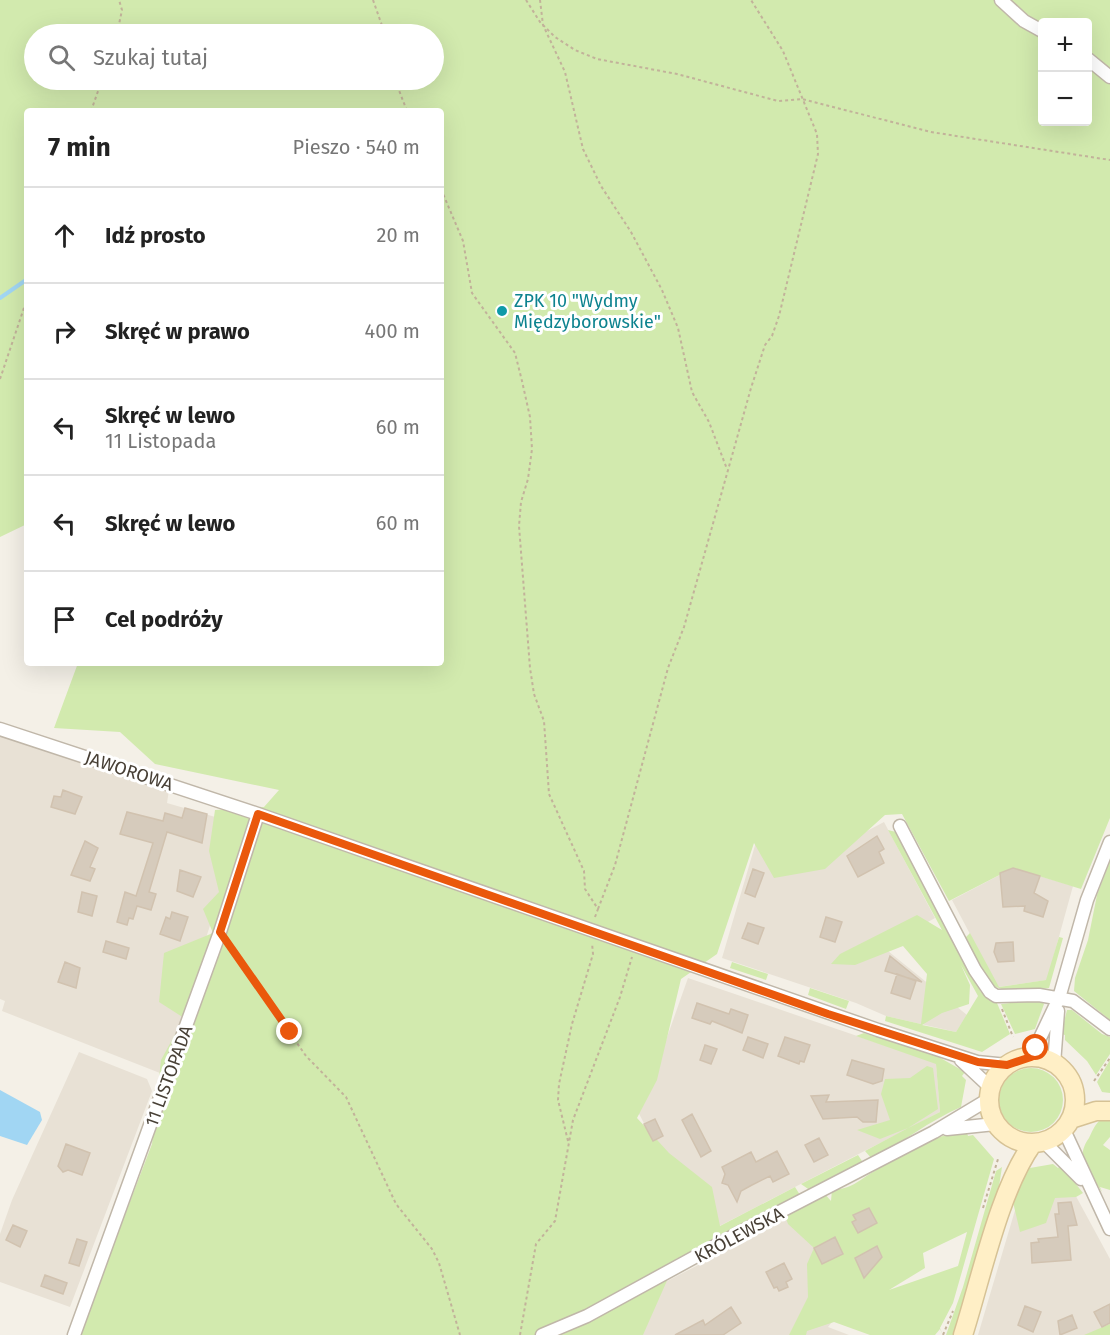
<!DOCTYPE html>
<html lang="pl">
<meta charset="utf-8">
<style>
body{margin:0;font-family:"Fira Sans",sans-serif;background:#f2f2f2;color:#222}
.controls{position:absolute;right:18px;top:18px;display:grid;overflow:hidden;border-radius:6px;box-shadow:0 6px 24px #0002}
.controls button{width:54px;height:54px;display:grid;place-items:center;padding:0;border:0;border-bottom:2px solid #e0e0e0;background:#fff;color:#222;font:30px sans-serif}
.stop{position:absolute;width:18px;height:18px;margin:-14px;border:4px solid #ea580c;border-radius:50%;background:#fff}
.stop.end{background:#ea580c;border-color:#fff;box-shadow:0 2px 6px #0008}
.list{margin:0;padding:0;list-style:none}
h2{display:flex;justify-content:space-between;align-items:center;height:78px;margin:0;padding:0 24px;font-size:26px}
h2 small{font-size:20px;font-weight:400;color:#767676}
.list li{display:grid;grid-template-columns:39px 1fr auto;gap:18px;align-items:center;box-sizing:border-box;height:96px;padding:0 24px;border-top:2px solid #e0e0e0}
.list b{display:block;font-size:22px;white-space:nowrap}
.list p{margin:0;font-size:20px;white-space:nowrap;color:#767676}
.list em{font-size:20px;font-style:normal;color:#767676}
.icon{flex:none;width:33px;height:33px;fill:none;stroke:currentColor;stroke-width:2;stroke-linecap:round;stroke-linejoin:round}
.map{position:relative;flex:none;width:1110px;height:1335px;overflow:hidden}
.search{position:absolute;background:#fff;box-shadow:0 6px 24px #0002;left:24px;top:24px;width:420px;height:66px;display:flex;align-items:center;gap:15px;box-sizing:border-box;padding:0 21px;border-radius:33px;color:#767676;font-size:22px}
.panel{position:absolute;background:#fff;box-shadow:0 6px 24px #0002;left:24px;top:108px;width:420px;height:558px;border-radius:6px}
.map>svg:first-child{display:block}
.residential{fill:#e8e1d5}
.green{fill:#d2eaae;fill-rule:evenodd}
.water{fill:#a1d6f3}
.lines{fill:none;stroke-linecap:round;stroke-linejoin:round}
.stream{stroke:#a1d6f3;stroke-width:4}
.building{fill:#d6cbbc;stroke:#d1c2af;stroke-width:1.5}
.street-casing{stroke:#c0b7a9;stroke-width:15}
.secondary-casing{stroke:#d6c295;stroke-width:21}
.path{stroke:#c2b29a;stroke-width:2;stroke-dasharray:3 3;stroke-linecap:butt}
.street{stroke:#fff;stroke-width:12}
.secondary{stroke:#ffefc6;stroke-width:18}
.route{stroke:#ea580c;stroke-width:8}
.culture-dot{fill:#0f9aa8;stroke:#fff;stroke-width:2}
.labels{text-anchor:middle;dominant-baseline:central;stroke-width:6;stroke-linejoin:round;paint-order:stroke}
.culture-label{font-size:18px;fill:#0d838f;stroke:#fff;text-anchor:start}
.street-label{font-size:18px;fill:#484036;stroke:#fff}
</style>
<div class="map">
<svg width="1110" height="1335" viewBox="0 0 1110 1335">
<rect width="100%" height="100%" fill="#f4f0e7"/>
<path class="residential" d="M0 736 169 790 167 803 243 825 201 953 181 1028 165 1075 2 1011 5 1001 0 999Z
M884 822 935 918 883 947 967 1015 956 1032 886 1016 856 1003 722 958 756 842 795 869Z
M1013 868 1073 886 1047 980 998 987 952 900Z
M688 978 936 1063 940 1112 702 1235 635 1106 643 1105Z
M79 1052 147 1079 152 1091 70 1307 0 1282V1234L12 1200Z
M1065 1176 1110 1259V1329L1098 1335H978L1024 1180Z
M826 1199 896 1241 828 1327 849 1335H593L588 1322Z"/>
<path class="green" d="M0 0H1110V818L1081 889 1013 868 949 901 902 814 885 815 825 869 774 878 754 843 717 954 681 979 657 1080 637 1118 669 1153 712 1187 720 1226 795 1187 800 1195 683 1259 677 1258 643 1335H79L152 1144 161 1060 184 1018 159 1002 164 953 213 933 203 909 219 892 209 851 215 810 264 807 279 790 155 764 120 732 54 728 78 663H441V111H27V524L0 537ZM1042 22H1088V122H1042ZM34 34H434V80H34Z
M888 830 896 832 981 992 997 1003 1010 1034 982 1052 885 1021 886 1016 921 1024 927 974 903 946 855 965 831 964 840 954 917 915 942 930ZM961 965 978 996 956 1032 922 1025 942 1013 969 1004 970 985Z
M1110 861V1020L1074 991 1075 978 1088 940 1097 895Z
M970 933 999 987 1046 980 1059 937 1063 938 1049 988 1012 992 992 986 965 938Z
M732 962 768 974 766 980 730 968Z
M810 988 849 1001 846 1009 808 995Z
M1041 1000 1044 1004 1035 1029 1015 1034 1001 1004Z
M1067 1010H1072L1102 1034 1110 1037V1054L1096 1075 1087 1061 1065 1040V1035L1061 1034Z
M864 1033 937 1056 965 1072 962 1076 966 1080 961 1107C929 1121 903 1142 872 1159L865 1151 908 1128 880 1139 857 1130 890 1120 881 1094 885 1079 910 1078 927 1066 933 1068 938 1109 908 1128 940 1112 936 1064 856 1036Z
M1110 1060V1093L1102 1092 1097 1082Z
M999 1100a32 32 0 1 1 64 0a32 32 0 1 1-64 0Z
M1099 1121H1110V1137L1103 1145 1110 1150V1190L1100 1187 1102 1192C1091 1174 1073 1160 1089 1138 1092 1132 1094 1126 1099 1121Z
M966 1130 968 1136 973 1135 994 1159 953 1303 940 1328 943 1335 940 1329 935 1335H870L834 1322 807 1331 806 1335H789L808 1297 807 1264 814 1248 788 1224 784 1213 824 1193 831 1201 832 1190C854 1188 856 1182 873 1172 901 1154 933 1136 966 1130ZM967 1232 958 1266 889 1290 925 1268 923 1253Z
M858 1155 864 1164 811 1191 801 1184Z
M1053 1164 1058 1168 1061 1165 1083 1193 1076 1197 1055 1198 1046 1223 1020 1232 1013 1202 1027 1171 1030 1168Z
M1002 1167 998 1193 956 1335H946L963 1287 996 1171Z
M1110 1324V1335H1084Z"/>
<path class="water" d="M0 1090 40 1112 42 1120 27 1145 0 1136Z"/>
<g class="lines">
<path class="stream" d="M0 298 26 280"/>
</g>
<path class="building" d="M63 790 82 797 75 814 51 807 54 796 61 797Z
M185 808 207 814 202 843 167 832 149 892 156 894 151 910 137 906 133 919 129 918 127 925 117 922 125 892 136 896 153 843 120 834 127 812 163 821 165 813 182 818Z
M877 836 884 849 879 852 884 863 858 877 847 856Z
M85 841 98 848 90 867 95 869 90 881 71 875Z
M1013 868 1040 876 1034 893 1048 901 1043 917 1024 911 1025 906 1003 907 1000 873Z
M753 869 764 873 755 897 745 893Z
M180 870 201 877 193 897 177 891Z
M82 892 97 896 92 916 78 912Z
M172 912 188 917 180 941 160 934 166 917 170 919Z
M826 917 842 922 835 942 820 937Z
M748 923 764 928 758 944 742 938Z
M106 941 129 948 126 959 103 952Z
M1013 942 1014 961 998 962 994 952 996 943Z
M890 956 922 982 885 971Z
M65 962 80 968 76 988 58 982Z
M897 974 916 981 910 999 891 993Z
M697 1003 729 1014 731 1009 748 1015 742 1033 712 1021 710 1024 692 1018Z
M748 1037 768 1044 763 1058 743 1050Z
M785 1037 810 1045 804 1062 800 1061 799 1064 778 1056Z
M705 1045 717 1049 711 1064 700 1060Z
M852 1060 884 1069 882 1081 873 1084 847 1075Z
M829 1095 826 1102 878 1100 876 1122H863L857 1117 823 1119 811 1096Z
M692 1114 711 1151 701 1157 682 1120Z
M655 1119 663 1136 653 1141 644 1124Z
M819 1138 828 1155 814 1162 805 1145Z
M66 1144 90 1153 82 1175 68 1170 63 1172 58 1166Z
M777 1151 789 1174 773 1182 770 1176 752 1185 741 1191 737 1202 728 1185 722 1183 725 1174 722 1167 751 1152 756 1162Z
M1071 1202 1077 1225 1068 1226 1071 1260 1032 1263 1031 1243 1039 1242 1038 1239 1058 1237 1055 1214H1059L1058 1203Z
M869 1208 877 1223 858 1233 852 1222 856 1220 853 1215Z
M13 1225 27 1231 20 1247 6 1240Z
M835 1237 843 1254 822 1264 814 1248Z
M77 1239 87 1242 79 1266 69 1263Z
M877 1246 882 1257 864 1278 855 1258Z
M784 1263 792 1279 786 1282 788 1287 779 1291 777 1287 774 1288 766 1272Z
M45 1275 67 1283 63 1294 41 1286Z
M1110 1304V1323L1102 1327 1094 1312Z
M1025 1306 1041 1312 1033 1332 1018 1325Z
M731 1307 741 1323 723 1335H675L703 1320 705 1325Z
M1072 1315 1077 1328 1060 1335 1058 1321Z"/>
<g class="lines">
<g class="street-casing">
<path id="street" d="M1001 0 1024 21 1042 31
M1088 59 1110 77
M0 729 258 814 878 1030 977 1062 1007 1065
M900 826 975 970 990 992 996 996 1039 995 1073 1001 1110 1029
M1031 1057 1059 998 1087 900 1110 842
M961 1060 991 1088
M1054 1064 1058 1011
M947 1129 995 1124
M1064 1130 1110 1229
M1044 1142 1081 1179
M74 1335 220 932 258 814
M542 1335 587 1316 735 1235 934 1132 989 1099"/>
</g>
<g class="secondary-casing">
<path id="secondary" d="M989 1100a43 43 0 1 1 86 0a43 43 0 1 1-86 0Z
M1071 1119 1096 1111H1110
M963 1335C981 1279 999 1190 1033 1143"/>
</g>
<path class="path" d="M373 0 385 34
M526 0 540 22 555 37 575 50 597 59 677 74 778 101 802 99 931 132 1110 160
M540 0 543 25 565 72 583 149 601 186 631 232 662 290 678 328 692 392 709 422 727 469
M117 34 122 10 119 0
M395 80 407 111
M91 111 102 80
M441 189 463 241 472 293 515 353 522 381 530 417 532 449 528 479 521 502 519 526 530 668 534 694 544 721 549 794 584 871 585 889 598 909 595 917
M0 379 27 299
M598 909 615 865 668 668 684 627 751 388 765 345 772 336 779 316 818 154 817 134 783 51 751 0
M229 945 306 1056 346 1097 396 1204 432 1249 439 1263 460 1335
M1002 1009 1013 1037
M1094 1081 1110 1058
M568 1141 558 1100 559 1084 572 1024 593 954 592 943
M983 1208 998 1159
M520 1335 536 1244 555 1221 573 1120 620 997 632 957
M943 1335 953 1311"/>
<use href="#street" class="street"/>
<use href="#secondary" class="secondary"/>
</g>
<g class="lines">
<path class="route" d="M290 1032 220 932 258 814 828 1014 978 1062 1007 1065 1031 1057 1036 1048"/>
</g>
<circle class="culture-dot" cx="502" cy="311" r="6"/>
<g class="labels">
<g class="culture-label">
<text x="514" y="301">ZPK 10 "Wydmy<tspan x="514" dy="21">Międzyborowskie"</tspan></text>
</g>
<g class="street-label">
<text transform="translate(129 771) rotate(18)">JAWOROWA</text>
<text transform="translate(169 1076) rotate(-70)">11 LISTOPADA</text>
<text transform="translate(739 1235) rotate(-28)">KRÓLEWSKA</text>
</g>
</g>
</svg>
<div class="controls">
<button>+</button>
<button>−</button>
</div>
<div class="stop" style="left:1036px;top:1048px"></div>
<div class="stop end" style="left:290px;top:1032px"></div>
<div class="search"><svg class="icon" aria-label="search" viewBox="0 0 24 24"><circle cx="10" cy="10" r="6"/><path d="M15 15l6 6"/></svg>Szukaj tutaj</div>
<section class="panel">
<h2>7 min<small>Pieszo · 540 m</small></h2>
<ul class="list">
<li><svg class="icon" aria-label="ahead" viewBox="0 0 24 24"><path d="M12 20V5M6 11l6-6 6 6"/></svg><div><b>Idź prosto</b></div><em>20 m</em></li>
<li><svg class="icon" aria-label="right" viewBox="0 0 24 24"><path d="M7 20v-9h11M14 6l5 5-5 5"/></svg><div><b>Skręć w prawo</b></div><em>400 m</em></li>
<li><svg class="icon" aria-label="left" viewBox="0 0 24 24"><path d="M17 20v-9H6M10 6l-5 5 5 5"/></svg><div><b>Skręć w lewo</b><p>11 Listopada</p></div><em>60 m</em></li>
<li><svg class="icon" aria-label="left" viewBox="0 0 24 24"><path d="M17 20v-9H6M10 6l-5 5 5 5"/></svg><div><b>Skręć w lewo</b></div><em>60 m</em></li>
<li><svg class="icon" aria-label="arrive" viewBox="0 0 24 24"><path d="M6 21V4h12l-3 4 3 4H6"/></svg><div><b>Cel podróży</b></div></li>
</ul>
</section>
</div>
